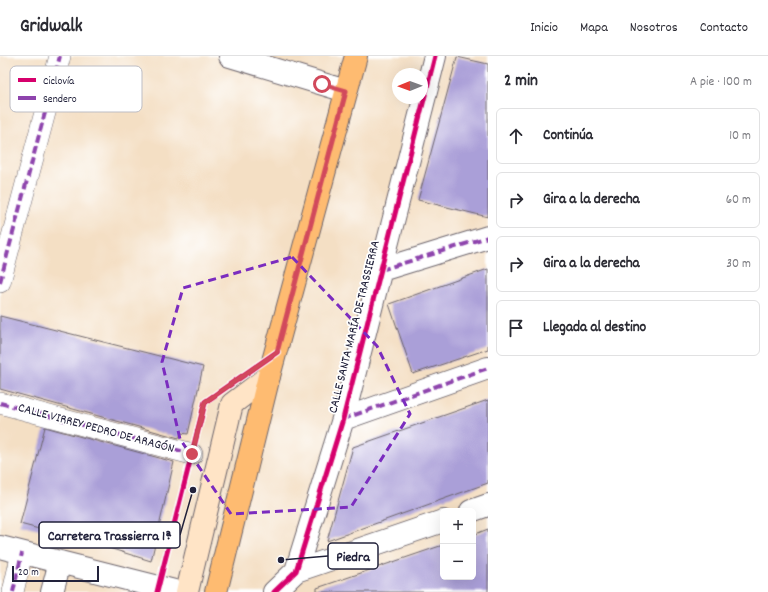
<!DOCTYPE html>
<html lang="es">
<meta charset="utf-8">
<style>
body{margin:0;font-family:Dekko,sans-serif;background:#f2f2f3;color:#2b2b33}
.controls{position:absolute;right:12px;bottom:12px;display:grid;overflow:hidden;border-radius:6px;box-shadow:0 4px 16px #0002}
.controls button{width:36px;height:36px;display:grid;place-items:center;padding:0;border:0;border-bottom:1px solid #e1e1e2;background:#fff;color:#2b2b33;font:20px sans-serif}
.compass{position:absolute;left:392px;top:12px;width:36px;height:36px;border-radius:50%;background:#fff;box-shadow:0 4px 16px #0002;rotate:269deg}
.scale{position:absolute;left:12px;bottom:10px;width:87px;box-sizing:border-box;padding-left:4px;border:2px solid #22223b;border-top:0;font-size:11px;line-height:14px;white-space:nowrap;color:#22223b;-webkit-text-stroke:3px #fff;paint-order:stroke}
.stop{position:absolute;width:12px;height:12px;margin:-9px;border:3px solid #d1495b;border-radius:50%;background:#fff}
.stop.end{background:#d1495b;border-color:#fff;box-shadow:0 1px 4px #0008}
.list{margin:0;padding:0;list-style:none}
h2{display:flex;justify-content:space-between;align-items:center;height:52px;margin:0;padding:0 16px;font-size:17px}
h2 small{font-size:13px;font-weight:400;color:#7c7c81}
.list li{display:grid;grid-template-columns:26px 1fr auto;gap:12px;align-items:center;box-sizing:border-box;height:56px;margin:0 8px 8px;padding:0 8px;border:1px solid #e1e1e2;border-radius:6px}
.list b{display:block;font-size:15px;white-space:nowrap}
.list em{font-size:13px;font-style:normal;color:#7c7c81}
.icon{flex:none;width:22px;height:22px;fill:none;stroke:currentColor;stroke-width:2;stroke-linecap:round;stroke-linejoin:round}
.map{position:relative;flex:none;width:488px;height:536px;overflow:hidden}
header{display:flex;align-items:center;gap:24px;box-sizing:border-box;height:56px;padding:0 20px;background:#fff;border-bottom:1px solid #e1e1e2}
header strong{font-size:19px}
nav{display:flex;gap:22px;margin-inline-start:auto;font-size:14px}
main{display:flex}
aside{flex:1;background:#fff}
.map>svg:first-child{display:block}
.building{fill:#aa9fd8}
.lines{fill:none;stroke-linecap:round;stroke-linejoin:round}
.pedestrian-casing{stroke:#6c646b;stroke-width:22}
.minor-casing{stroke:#6c646b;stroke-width:24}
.tertiary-casing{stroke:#6c646b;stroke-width:24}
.secondary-casing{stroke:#6c646b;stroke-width:24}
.primary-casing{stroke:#6c646b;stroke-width:24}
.pedestrian{stroke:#fff;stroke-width:21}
.minor{stroke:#fff;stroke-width:22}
.tertiary{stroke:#fff;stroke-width:22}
.secondary{stroke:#ffe4c6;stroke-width:22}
.primary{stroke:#febb71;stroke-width:22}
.quiet{stroke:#8e44ad;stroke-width:4;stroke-dasharray:8 4;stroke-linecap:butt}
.cycleway-casing{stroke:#fff;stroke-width:8}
.cycleway{stroke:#d6006c;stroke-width:5}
.route{stroke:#d1495b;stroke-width:5}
.marked{fill:none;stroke:#7b2cbf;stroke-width:3;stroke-dasharray:8 5;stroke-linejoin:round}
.labels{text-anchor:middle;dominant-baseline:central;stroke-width:3.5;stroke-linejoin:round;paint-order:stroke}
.street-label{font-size:13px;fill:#22223b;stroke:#fff}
.key{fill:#fff;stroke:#bdbdc4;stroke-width:1}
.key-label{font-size:11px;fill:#22223b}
.leader{fill:none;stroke:#22223b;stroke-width:1.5}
.callout-dot{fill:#22223b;stroke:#fff;stroke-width:1.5}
.callout{fill:#fff;stroke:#22223b;stroke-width:1.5}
.callout-label{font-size:14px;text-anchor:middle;font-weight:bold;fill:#22223b}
</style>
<header>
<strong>Gridwalk</strong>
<nav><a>Inicio</a><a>Mapa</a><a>Nosotros</a><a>Contacto</a></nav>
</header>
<main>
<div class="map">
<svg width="488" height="536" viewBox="0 0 488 536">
<rect width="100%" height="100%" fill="#fff"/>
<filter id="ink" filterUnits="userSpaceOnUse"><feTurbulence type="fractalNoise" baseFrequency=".025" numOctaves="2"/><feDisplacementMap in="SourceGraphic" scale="8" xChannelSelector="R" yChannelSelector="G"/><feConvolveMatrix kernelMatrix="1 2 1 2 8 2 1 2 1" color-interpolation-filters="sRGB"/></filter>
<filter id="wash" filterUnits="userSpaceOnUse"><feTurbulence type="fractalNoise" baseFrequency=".012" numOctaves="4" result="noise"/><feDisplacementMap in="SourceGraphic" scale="16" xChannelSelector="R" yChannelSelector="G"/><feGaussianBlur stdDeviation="0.9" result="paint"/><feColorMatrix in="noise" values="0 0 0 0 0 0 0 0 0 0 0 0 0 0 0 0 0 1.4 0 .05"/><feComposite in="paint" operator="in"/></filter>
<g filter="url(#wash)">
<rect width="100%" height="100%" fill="#f4dfc4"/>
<g id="blocks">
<path class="building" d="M457 1 488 8V161L418 144Z
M488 213V293L413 318 389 248Z
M0 260 203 311 188 378 181 377 179 382 0 333Z
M488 344V427L327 485 353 391Z
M45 371 174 406 151 505 96 488 20 468Z
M488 473V536H317V532L443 489V521H473V479Z"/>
</g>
</g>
<g filter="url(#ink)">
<use href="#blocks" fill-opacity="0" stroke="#6c646b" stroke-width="1"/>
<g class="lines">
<g class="pedestrian-casing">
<path id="pedestrian" d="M0 226 60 0
M0 347 192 398
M13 536 22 497"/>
</g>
<g class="minor-casing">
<path id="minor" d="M381 214 488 181
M343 363 488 312
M471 455 488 449
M0 491 178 536
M296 515 443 465
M52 536 60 506
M274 536 296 515 343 363 435 0"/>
</g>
<g class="tertiary-casing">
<path id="tertiary" d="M230 0 346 35"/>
</g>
<g class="secondary-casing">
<path id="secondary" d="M187 536 232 348 269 320"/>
</g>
<g class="primary-casing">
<path id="primary" d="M216 536 269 320 356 0"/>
</g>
<use href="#pedestrian" class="pedestrian"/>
<use href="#minor" class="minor"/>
<use href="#tertiary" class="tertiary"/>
<use href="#secondary" class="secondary"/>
<use href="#primary" class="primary"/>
<path class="quiet" d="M381 214 488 181
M0 226 60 0
M0 347 192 398
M343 363 488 312
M13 536 22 497"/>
<g class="cycleway-casing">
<path id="cycleway" d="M157 536 205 346 277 296
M274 536 296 515 343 363 435 0"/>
</g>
<use href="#cycleway" class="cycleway"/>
</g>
</g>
<g class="lines" filter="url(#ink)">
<path class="route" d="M192 398 205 346 277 296 346 35 322 28"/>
</g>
<path class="marked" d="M292 201 377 290 410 358 351 451 231 458 180 383 162 306 183 232Z"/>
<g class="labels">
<g class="street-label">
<text transform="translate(355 271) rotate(-76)">CALLE SANTA MARÍA DE TRASSIERRA</text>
<text transform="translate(96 373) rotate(15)">CALLE VIRREY PEDRO DE ARAGÓN</text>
</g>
</g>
<rect x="10" y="10" width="132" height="46" rx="6" class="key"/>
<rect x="18" y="22" width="18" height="4" fill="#d6006c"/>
<rect x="18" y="40" width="18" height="4" fill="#8e44ad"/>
<g class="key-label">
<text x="43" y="28">Ciclovía</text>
<text x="43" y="46">Sendero</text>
</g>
<path class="leader" d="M193 434L180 479M281 504L328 500"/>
<g class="callout-dot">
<circle cx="193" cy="434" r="4"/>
<circle cx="281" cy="504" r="4"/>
</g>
<g class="callout">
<rect x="39" y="466" width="141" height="26" rx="4"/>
<rect x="328" y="487" width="50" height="26" rx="4"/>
</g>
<g class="callout-label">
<text x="110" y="484">Carretera Trassierra 1ª</text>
<text x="353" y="505">Piedra</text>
</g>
</svg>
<div class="controls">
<button>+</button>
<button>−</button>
</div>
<svg class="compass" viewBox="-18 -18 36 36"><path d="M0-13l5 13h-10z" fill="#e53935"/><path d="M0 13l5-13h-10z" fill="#7c7c81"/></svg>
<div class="scale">20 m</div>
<div class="stop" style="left:322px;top:28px"></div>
<div class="stop end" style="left:192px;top:398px"></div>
</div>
<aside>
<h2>2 min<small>A pie · 100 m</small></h2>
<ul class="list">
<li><svg class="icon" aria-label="ahead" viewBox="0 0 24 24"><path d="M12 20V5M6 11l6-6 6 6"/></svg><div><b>Continúa</b></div><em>10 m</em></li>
<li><svg class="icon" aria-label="right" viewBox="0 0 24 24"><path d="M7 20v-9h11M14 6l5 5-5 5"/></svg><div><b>Gira a la derecha</b></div><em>60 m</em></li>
<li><svg class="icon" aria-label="right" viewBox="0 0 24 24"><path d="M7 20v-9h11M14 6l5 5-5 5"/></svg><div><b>Gira a la derecha</b></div><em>30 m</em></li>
<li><svg class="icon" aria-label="arrive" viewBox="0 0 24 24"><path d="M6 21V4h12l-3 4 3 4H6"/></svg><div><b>Llegada al destino</b></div></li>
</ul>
</aside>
</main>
